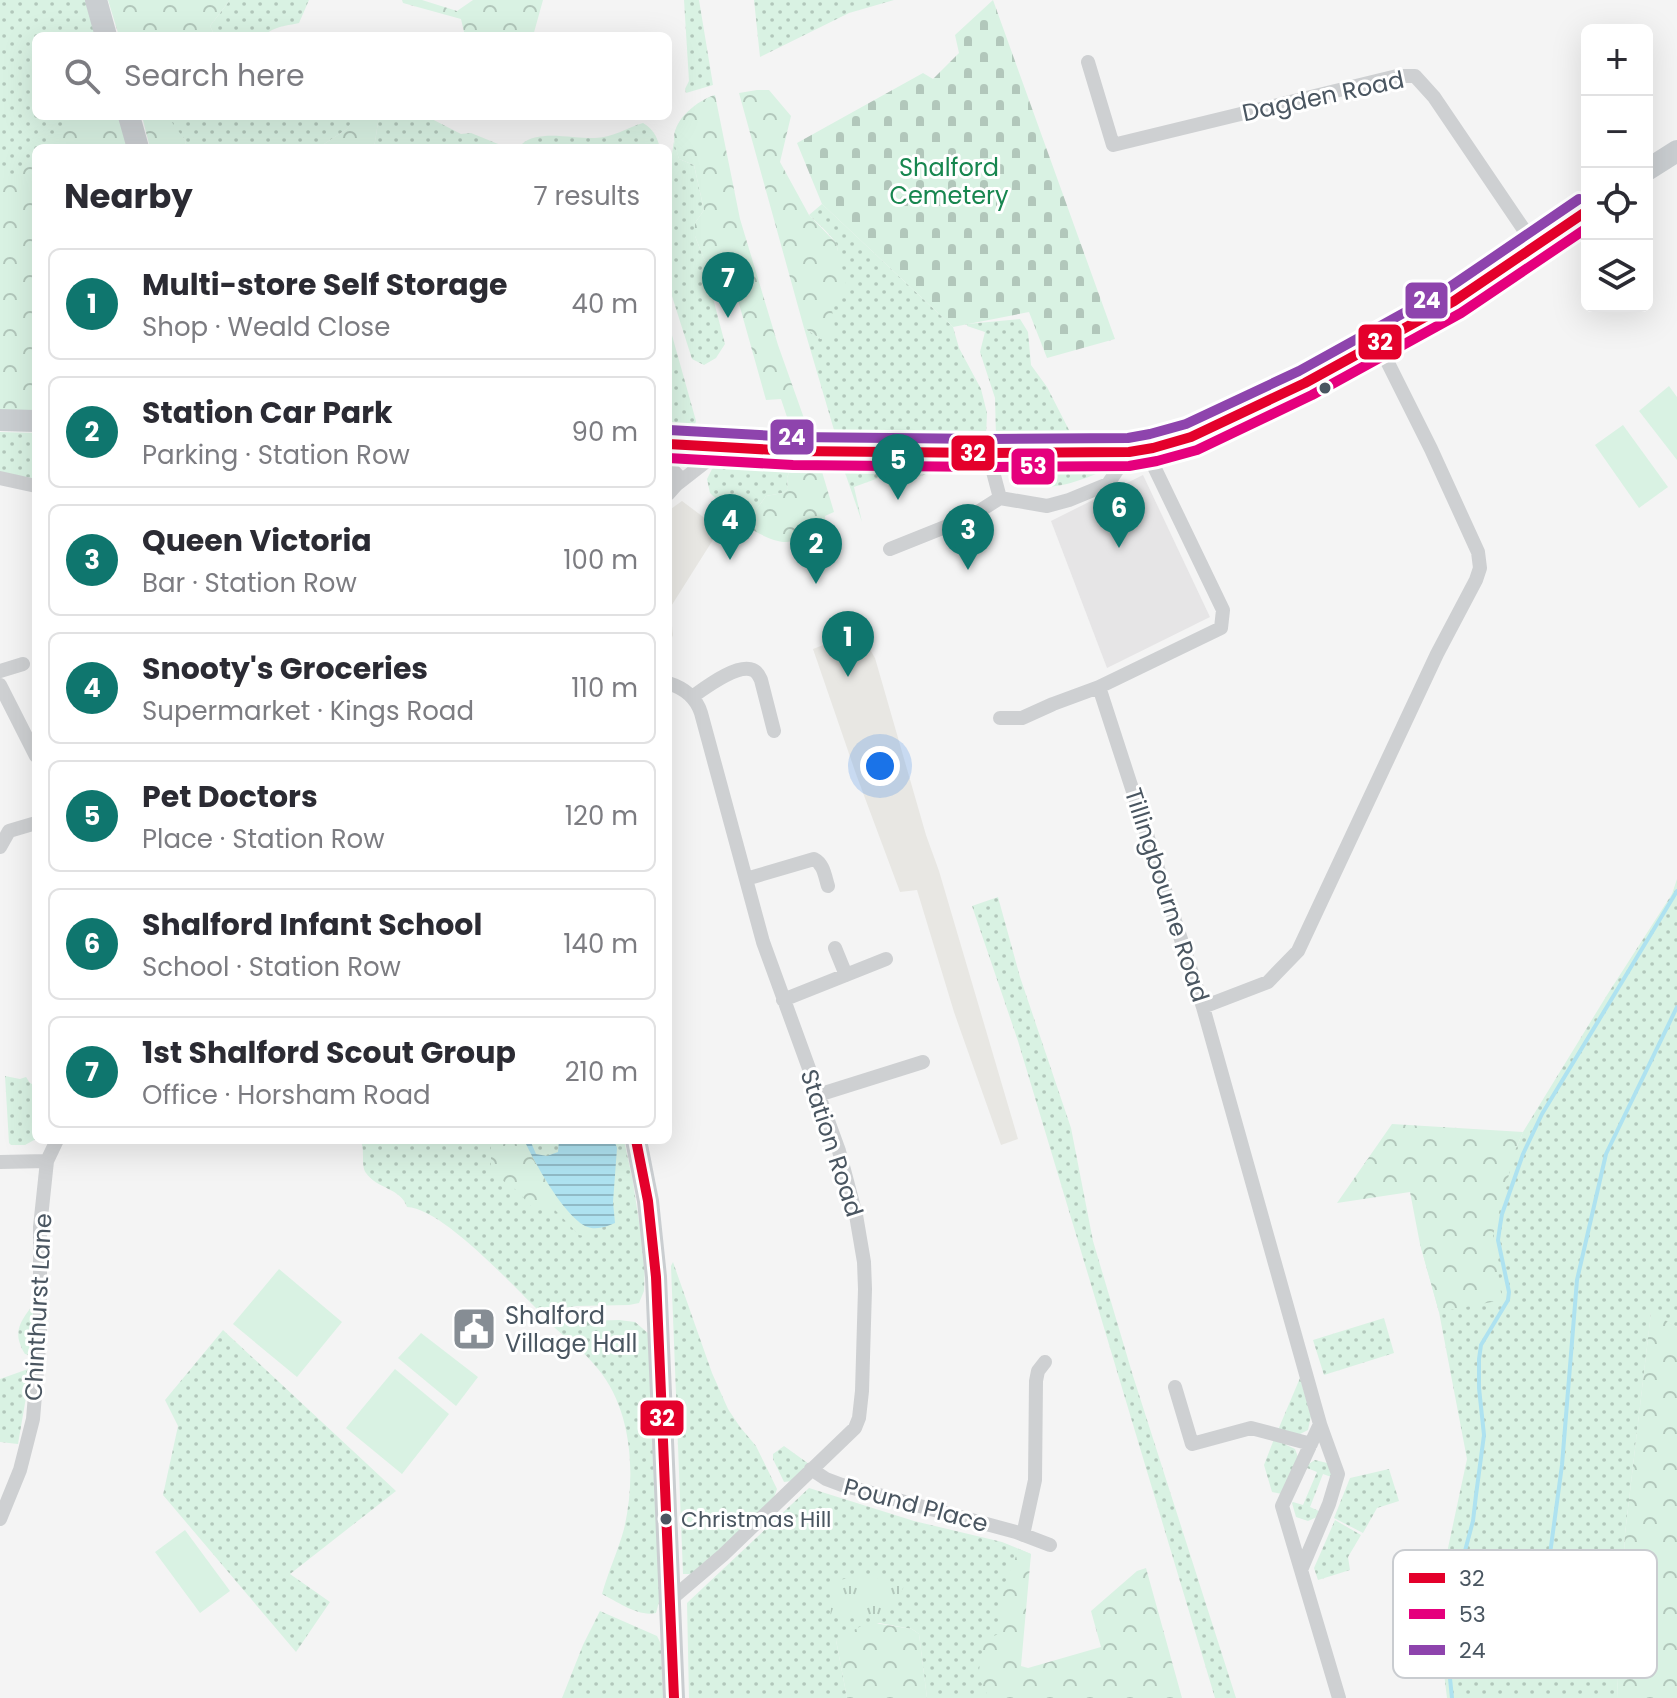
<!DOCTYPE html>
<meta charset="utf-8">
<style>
body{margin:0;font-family:Poppins,sans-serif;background:#f2f2f3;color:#2b2b33}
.controls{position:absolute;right:24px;top:24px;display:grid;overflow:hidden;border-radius:12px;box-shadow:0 8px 32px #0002}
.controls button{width:72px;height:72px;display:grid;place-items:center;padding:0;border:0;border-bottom:2px solid #e1e1e2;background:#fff;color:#2b2b33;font:40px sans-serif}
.you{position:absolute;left:880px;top:766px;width:28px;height:28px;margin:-20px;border:6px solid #fff;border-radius:50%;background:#1a73e8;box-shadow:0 0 0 12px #1a73e833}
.badge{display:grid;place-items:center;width:52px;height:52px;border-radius:50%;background:#0f766e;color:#fff;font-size:26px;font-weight:700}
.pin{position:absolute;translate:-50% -66px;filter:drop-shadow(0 2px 4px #0008)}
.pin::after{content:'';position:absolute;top:42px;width:28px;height:24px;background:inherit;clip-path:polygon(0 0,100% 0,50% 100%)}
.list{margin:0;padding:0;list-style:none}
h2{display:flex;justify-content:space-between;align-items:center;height:104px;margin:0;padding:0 32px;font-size:34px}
h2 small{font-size:26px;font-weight:400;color:#7c7c81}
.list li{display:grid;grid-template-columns:52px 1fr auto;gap:24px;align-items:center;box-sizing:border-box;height:112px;margin:0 16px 16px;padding:0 16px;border:2px solid #e1e1e2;border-radius:12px}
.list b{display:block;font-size:30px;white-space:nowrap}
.list p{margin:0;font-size:26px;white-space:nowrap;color:#7c7c81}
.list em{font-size:26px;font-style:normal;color:#7c7c81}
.icon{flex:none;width:44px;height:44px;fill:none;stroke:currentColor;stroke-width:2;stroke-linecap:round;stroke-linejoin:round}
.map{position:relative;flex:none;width:1677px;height:1698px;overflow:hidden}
.search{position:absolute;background:#fff;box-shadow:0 8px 32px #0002;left:32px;top:32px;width:640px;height:88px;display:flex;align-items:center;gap:20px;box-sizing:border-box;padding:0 28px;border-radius:12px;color:#7c7c81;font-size:30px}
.panel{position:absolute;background:#fff;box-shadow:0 8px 32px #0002;left:32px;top:144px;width:640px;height:1000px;border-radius:12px}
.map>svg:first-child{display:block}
.commercial{fill:#e8e7e3}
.education{fill:#e6e5e6}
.grass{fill:url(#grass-dots)}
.forest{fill:url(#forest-crowns)}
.cemetery{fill:url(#cemetery-stones)}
.park{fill:url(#park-tufts)}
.pitch{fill:#d9f2e3}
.water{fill:url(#water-rules)}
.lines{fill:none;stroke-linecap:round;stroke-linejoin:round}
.stream{stroke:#aee2f0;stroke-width:4}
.street{stroke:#ced0d2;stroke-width:14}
.primary{stroke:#caced1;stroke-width:22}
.bus-1-casing{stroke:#fff;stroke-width:16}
.bus-2-casing{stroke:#fff;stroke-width:16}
.bus-3-casing{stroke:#fff;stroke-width:16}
.bus-1{stroke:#e4002b;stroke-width:10}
.bus-2{stroke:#e5007d;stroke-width:10}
.bus-3{stroke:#8e44ad;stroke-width:10}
.bus-dot{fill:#4a5661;stroke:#fff;stroke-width:3}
.labels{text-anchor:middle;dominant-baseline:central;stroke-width:6;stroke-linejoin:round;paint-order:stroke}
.bus-label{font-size:22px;fill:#4a5661;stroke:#fff;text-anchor:start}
.street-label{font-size:24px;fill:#4a5661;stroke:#fff}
.park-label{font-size:24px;fill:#17864f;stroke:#fff}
.poi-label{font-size:24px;fill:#4a5661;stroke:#fff;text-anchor:start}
.key{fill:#fff;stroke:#c9ccd0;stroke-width:2}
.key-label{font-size:22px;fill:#4a5661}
.line-badge{stroke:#fff;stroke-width:3}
.badge-label{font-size:22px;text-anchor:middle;font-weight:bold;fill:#fff}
</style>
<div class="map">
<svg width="1677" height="1698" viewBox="0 0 1677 1698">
<defs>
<pattern id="grass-dots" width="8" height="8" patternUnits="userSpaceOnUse" patternTransform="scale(2)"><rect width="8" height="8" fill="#d9f2e3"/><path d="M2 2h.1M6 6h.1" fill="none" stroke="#b2c7bb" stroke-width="1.8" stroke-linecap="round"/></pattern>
<pattern id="forest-crowns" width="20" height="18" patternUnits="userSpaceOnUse" patternTransform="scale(2)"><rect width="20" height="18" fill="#d9f2e3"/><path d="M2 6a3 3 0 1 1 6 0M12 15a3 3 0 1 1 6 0" fill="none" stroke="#b2c7bb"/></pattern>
<pattern id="cemetery-stones" width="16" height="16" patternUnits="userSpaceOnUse" patternTransform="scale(2)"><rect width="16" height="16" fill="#d9f2e3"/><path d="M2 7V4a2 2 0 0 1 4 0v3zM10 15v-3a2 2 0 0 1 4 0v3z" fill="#b2c7bb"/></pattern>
<pattern id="park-tufts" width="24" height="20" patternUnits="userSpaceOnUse" patternTransform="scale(2)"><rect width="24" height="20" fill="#d9f2e3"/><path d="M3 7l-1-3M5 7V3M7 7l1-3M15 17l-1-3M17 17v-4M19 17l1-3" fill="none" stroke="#b2c7bb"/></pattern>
<pattern id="water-rules" width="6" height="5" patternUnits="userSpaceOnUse" patternTransform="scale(2)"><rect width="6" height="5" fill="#aee2f0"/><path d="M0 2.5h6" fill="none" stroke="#90bac6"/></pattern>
</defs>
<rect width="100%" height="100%" fill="#f4f4f4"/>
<path class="commercial" d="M682 501 710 522 716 535 670 608 673 635 668 648V511Z
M859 631 875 658 926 835 939 871 1018 1139 1001 1145 954 1012 917 890 900 892 856 774 813 649Z"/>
<path class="education" d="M1143 475 1210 617 1107 668 1051 521Z"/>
<path class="grass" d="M0 0H87L97 36H36V116H121L130 148H36V411L0 410Z
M230 0H309L299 23C290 25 280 26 272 30 260 37 254 40 241 32L230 36H215L210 26Z
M684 0H699L713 85 686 93 685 89 689 81Z
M754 0H894L849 13 760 57Z
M165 116H355V118L347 129 318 148H186L185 140Z
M379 116H426L461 134 471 133 508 148H374Z
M643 123C653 129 657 136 660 148H525L522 144C538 129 574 139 595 138 612 138 626 128 643 123Z
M674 141 679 159 694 165 704 210 695 223V236L704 259 723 272 730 292 713 298 725 344 716 358 704 365 692 359 671 293 668 271V179Z
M822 204 953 327 959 348 981 389 987 413 986 436 834 430 804 328 821 339C826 321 844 260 836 244 832 235 816 222 809 215Z
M1020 319 1028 332 1031 365 1047 387 1070 432 1056 438 996 437 995 398 980 352 985 332 967 326V324Z
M668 321 696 421 693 430 668 427Z
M0 432 36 433V479L0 473Z
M750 457 792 464 787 478 788 489 783 493 766 496 745 526 710 493 707 479 712 469 721 462Z
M841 461 979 462 978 466 931 468 932 472 889 487 884 476 854 487 862 522Z
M1000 463 1114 466C1090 477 1052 494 1026 484 1015 480 1008 472 1000 463Z
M1677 879V1327L1651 1313 1625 1534 1617 1698H1447L1437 1616 1448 1548 1467 1459 1439 1312 1420 1244 1516 1148 1523 1132 1607 995 1672 894Z
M998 897 1020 977 1071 1128 1093 1241 1133 1376 1236 1698H1215L1018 1041 972 906Z
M5 1076 20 1079 26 1077 30 1083 36 1086V1139L25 1145H11L9 1143Z
M360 1140H624L633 1182 645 1262 644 1291 639 1303 629 1305 577 1306 539 1311C512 1285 442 1208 407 1207 401 1188 377 1189 366 1173 360 1164 366 1150 360 1140Z
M673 1262 712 1373 728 1409 740 1427 756 1446 777 1489 772 1503 694 1574H683L671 1266Z
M35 1302 33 1356 25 1354C11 1331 21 1321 35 1302Z
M1384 1318 1394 1353 1324 1375 1313 1340Z
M619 1320 635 1322 649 1334 660 1598 656 1613C638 1617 618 1602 602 1594 608 1572 618 1551 624 1529 636 1478 633 1411 598 1369 584 1351 565 1337 548 1322Z
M223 1330 396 1491 290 1574 330 1602 296 1652 163 1495 178 1426 165 1400Z
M31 1368 18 1444 0 1442V1379Z
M1300 1378 1311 1416 1308 1430 1296 1436 1278 1430Z
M1274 1439 1295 1449 1298 1457 1282 1494 1272 1492 1264 1465Z
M784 1446 809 1464 792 1481 784 1482 773 1459V1454Z
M1315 1460 1327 1463 1334 1478 1323 1474 1310 1507 1321 1512 1317 1517 1308 1521 1296 1517 1292 1503 1293 1502 1303 1505 1317 1472 1307 1468V1465Z
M1389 1469 1399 1501 1377 1508 1363 1533 1334 1518 1350 1478Z
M809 1488 914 1521 1002 1542 1031 1554 1001 1698H927L919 1634 912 1629 879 1623 836 1640 847 1698H689L687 1603Z
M1335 1520 1361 1535 1348 1557 1350 1570 1318 1580 1314 1568Z
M600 1611 657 1636 661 1644 664 1698H562L583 1645Z"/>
<path class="forest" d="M108 0H230L210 26 215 36H119Z
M402 0H422L457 11 473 0H543L533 36H465L461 19 403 3Z
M757 90H769L791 116 780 162 809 215 836 243 848 292 831 304 836 334 821 339 804 328 739 93Z
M715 95 740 219 778 345 811 438 793 435 781 399 766 400 736 293 730 292 723 272 704 259 695 236V223L704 210 694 165 679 159C677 152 674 145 674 138 674 119 698 100 715 95Z
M73 116H121L130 148H43Z
M142 116 168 117 185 140 186 148H150Z
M355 116H379L374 148H318L347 129Z
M36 156V411L0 410V174L18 175Z
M792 464 820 465 834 512 825 516 826 527 811 529 800 527 798 539C781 548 761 534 745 526L766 496 783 493 788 489 787 478Z
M1392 1124 1523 1132 1516 1148 1493 1235 1502 1300 1439 1312 1420 1244 1410 1192 1337 1203Z
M491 1140H524C535 1163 563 1216 588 1226 591 1228 596 1228 600 1229L588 1237 579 1235 555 1210 533 1208 516 1190 491 1172Z
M1651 1312 1677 1327V1698H1617L1625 1534Z
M1019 1549 1031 1554 1021 1666 1028 1668 1101 1647 1091 1611 1137 1571 1146 1568 1182 1698H989L978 1676 984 1641 998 1634V1600Z
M874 1623 912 1629 919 1634 927 1698H847L836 1640 863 1625Z"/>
<path class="cemetery" d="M993 0 1115 339 1047 358 1029 312 953 327 822 204 797 143 923 73 933 79 959 53 955 35Z"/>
<path class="park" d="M865 1575 905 1585 888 1614 830 1618 834 1581Z"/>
<path class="pitch" d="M1669 386 1677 397V460L1639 411Z
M1623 425 1668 487 1639 508 1595 445Z
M279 1269 342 1322 297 1377 233 1324Z
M421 1333 478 1377 456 1406 398 1358Z
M395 1369 449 1414 402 1474 346 1428Z
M185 1530 230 1591 200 1613 155 1552Z"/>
<path class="water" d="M524 1140H530L536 1154 547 1156 558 1152 559 1140H614L617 1148 613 1202 615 1223C605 1227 596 1231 585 1226 562 1213 535 1163 524 1140Z"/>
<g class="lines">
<path class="stream" d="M1538 1643 1562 1465 1577 1280 1606 1154 1677 1007
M1452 1698 1444 1618 1462 1562 1473 1521 1476 1495 1484 1435 1479 1388V1359L1481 1345 1508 1300 1509 1292 1498 1240 1500 1226 1502 1214 1523 1154 1542 1114 1677 891"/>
<path class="street" d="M1088 62 1113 145 1397 76H1415L1434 97 1535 246
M1146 450 1223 610 1221 628 1099 687 1203 1007 1320 1424
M988 453 1000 498
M668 465 682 480
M0 478 36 486
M668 494 676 485 726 446
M890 549 970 517 1000 498 1047 506 1069 500 1108 484 1129 452
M0 671 23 664
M668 683C684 688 696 697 701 713L763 942 839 1151 856 1215 864 1262 865 1289 862 1391 859 1418 855 1428 723 1555 669 1601
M0 685 36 756
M692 697C705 688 737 663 753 670 758 672 759 676 761 680L774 731
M1000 718H1022L1053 704 1099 687
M0 847 9 831 36 823
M746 879 814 859C824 864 825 877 828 886
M835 948 846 975
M783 1000 886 959
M1203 1007 1268 982 1298 951 1437 654 1476 580 1480 568 1478 552 1431 449 1378 343
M818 1095 923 1062
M0 1162 47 1161
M1175 1387 1192 1444 1251 1428 1311 1444
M811 1469 826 1479 842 1485 1016 1532 1050 1545
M0 1519 20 1470 33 1419 40 1335V1227L47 1161 57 1140
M1023 1535 1035 1480 1036 1381 1038 1371 1045 1362
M1301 1570 1329 1504 1338 1474 1320 1424 1282 1506 1339 1698"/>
<path class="primary" d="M96 0 106 36
M129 116 138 148
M1647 170 1677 151
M0 420 36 421
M668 444 793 451 988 453 1129 452 1153 448 1191 437 1305 383 1454 301 1587 211
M636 1140 648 1201 656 1277 674 1698"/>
<g class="bus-1-casing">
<path id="bus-1" d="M668 444 793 451 988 453 1129 452 1153 448 1191 437 1305 383 1454 301 1587 211
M636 1140 648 1201 656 1277 674 1698"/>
</g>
<g class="bus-2-casing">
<path id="bus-2" d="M668 458 793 465 988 467 1129 466 1157 461 1197 450 1312 395 1461 313 1587 228"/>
</g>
<g class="bus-3-casing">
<path id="bus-3" d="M669 430 793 437 988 439 1128 438 1150 434 1186 424 1299 371 1447 289 1579 199"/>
</g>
<use href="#bus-1" class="bus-1"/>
<use href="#bus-2" class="bus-2"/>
<use href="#bus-3" class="bus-3"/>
</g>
<defs>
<g id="civic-square" transform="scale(2.3)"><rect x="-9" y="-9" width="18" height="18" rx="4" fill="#868d94" stroke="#fff"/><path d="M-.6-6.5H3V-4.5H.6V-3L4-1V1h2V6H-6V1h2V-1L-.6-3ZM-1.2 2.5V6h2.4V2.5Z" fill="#fff"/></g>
</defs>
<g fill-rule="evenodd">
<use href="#civic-square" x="474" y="1329"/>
</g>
<g class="bus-dot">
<circle cx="1325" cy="388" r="7"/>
<circle cx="666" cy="1519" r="7"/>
</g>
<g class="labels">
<g class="bus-label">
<text x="681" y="1519">Christmas Hill</text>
</g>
<g class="street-label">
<text transform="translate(1323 96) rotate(-12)">Dagden Road</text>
<text transform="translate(1167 895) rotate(72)">Tillingbourne Road</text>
<text transform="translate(832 1143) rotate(72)">Station Road</text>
<text transform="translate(38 1307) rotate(-87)">Chinthurst Lane</text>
<text transform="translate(916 1505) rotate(15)">Pound Place</text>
</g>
<g class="park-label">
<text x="949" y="167">Shalford<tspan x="949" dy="28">Cemetery</tspan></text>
</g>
<g class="poi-label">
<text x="505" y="1315">Shalford<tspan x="505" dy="28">Village Hall</tspan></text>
</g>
</g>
<rect x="1393" y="1550" width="264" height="128" rx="12" class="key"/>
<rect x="1409" y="1573" width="36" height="10" fill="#e4002b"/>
<rect x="1409" y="1609" width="36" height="10" fill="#e5007d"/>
<rect x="1409" y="1645" width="36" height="10" fill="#8e44ad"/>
<g class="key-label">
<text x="1459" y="1586">32</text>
<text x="1459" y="1622">53</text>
<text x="1459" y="1658">24</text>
</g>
<g class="line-badge">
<rect x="1404" y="281" width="45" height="39" rx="8" fill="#8e44ad"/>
<rect x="1357" y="323" width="46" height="38" rx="8" fill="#e4002b"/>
<rect x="769" y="418" width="46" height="38" rx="8" fill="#8e44ad"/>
<rect x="950" y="434" width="46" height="38" rx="8" fill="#e4002b"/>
<rect x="1010" y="447" width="46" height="39" rx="8" fill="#e5007d"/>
<rect x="639" y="1399" width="46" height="38" rx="8" fill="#e4002b"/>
</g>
<g class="badge-label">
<text x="1427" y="308">24</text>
<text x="1380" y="350">32</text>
<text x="792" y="445">24</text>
<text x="973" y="461">32</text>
<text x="1033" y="474">53</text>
<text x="662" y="1426">32</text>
</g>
</svg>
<div class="controls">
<button>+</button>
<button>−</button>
<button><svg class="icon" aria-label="locate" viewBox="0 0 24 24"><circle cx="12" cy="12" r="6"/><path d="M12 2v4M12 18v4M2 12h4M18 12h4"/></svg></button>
<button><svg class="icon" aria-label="layers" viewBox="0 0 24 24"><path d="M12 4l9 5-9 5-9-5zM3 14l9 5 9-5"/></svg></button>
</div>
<div class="you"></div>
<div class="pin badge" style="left:848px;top:677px">1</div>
<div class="pin badge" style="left:816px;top:584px">2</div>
<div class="pin badge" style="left:968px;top:570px">3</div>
<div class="pin badge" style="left:730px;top:560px">4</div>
<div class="pin badge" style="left:898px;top:500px">5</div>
<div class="pin badge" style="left:1119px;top:548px">6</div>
<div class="pin badge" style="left:728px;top:318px">7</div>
<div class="search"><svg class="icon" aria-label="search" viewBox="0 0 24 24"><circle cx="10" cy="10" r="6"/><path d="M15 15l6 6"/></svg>Search here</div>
<section class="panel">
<h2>Nearby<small>7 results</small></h2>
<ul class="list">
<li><span class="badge">1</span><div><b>Multi-store Self Storage</b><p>Shop · Weald Close</p></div><em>40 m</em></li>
<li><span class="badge">2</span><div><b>Station Car Park</b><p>Parking · Station Row</p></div><em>90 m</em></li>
<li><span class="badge">3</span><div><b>Queen Victoria</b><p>Bar · Station Row</p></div><em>100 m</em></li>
<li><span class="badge">4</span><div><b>Snooty's Groceries</b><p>Supermarket · Kings Road</p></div><em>110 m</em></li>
<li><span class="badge">5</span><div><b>Pet Doctors</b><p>Place · Station Row</p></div><em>120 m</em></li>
<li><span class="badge">6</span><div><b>Shalford Infant School</b><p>School · Station Row</p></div><em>140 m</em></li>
<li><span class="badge">7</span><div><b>1st Shalford Scout Group</b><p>Office · Horsham Road</p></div><em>210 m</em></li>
</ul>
</section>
</div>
